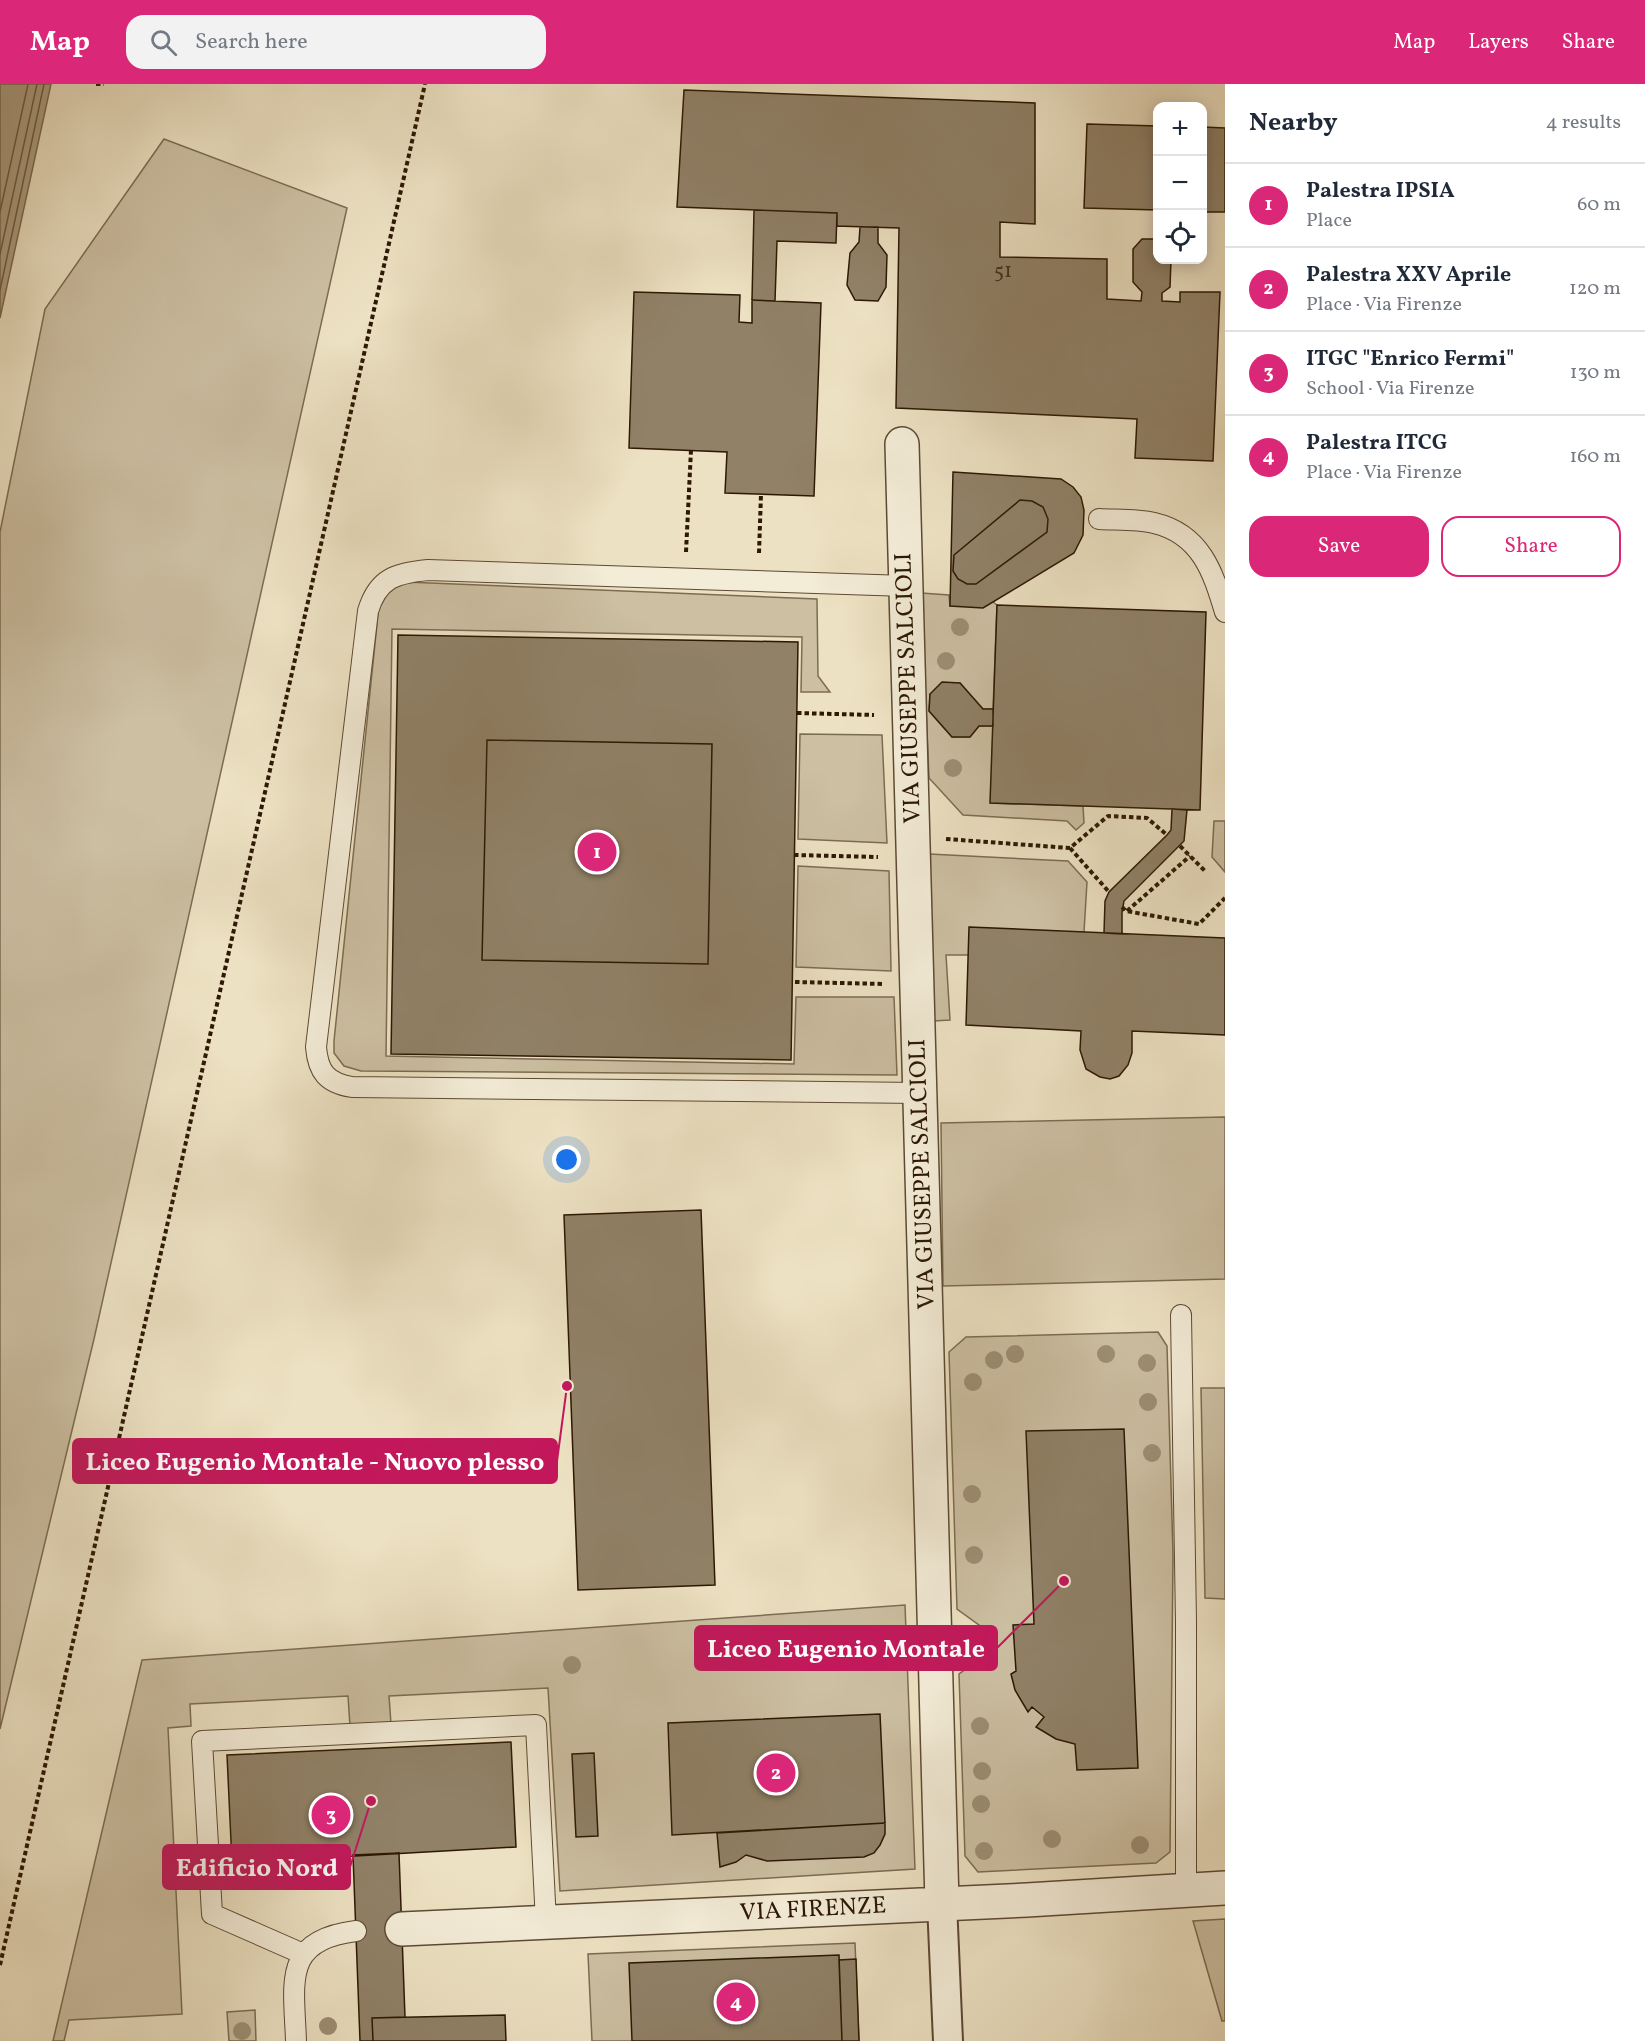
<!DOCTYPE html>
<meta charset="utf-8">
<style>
body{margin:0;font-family:Vollkorn,serif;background:#f2f2f3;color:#1f2937}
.controls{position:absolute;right:18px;top:18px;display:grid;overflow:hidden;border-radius:12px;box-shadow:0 3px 15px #0003}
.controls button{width:54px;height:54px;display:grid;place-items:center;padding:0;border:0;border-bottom:2px solid #e0e1e3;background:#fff;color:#1f2937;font:30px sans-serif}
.you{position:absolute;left:567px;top:1076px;width:21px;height:21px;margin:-15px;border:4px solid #fff;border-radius:50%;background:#1a73e8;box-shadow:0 0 0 9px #1a73e833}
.badge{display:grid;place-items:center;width:39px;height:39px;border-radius:50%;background:#db2777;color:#fff;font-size:20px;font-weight:700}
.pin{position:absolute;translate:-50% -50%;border:3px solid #fff;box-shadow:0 2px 6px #0006}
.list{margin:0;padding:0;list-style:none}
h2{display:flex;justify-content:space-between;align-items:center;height:78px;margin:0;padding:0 24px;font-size:26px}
h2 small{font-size:20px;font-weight:400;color:#747a83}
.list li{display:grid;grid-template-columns:39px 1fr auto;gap:18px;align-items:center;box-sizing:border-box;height:84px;padding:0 24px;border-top:2px solid #e0e1e3}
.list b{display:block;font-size:22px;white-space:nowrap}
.list p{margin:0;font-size:20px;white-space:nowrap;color:#747a83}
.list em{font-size:20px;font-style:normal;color:#747a83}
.actions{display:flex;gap:12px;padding:18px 24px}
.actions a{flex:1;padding:14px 0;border:2px solid #db2777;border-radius:18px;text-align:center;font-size:21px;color:#db2777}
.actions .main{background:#db2777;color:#fff}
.icon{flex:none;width:33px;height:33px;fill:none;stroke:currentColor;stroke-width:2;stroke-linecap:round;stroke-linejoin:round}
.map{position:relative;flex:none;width:1225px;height:1957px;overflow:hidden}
header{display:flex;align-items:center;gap:36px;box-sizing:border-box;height:84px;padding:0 30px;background:#db2777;color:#fff}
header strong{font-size:28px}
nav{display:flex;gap:33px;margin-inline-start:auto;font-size:21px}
.search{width:420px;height:54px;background:#f2f2f3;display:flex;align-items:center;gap:15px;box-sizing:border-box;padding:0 21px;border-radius:18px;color:#747a83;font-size:22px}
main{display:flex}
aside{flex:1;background:#fff}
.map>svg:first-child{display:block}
.green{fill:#ccbfa2;stroke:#7c6c53;stroke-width:1.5}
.water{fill:#ab9d81;stroke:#79684f;stroke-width:1.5}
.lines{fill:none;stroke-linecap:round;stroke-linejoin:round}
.shore{stroke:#6c5a42;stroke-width:1.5}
.building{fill:#908167;stroke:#2d1804;stroke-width:1.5}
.service-casing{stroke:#5d4a34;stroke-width:22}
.pedestrian-casing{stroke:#5d4a34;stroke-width:32}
.minor-casing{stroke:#5d4a34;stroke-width:36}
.path{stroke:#2d1804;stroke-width:4;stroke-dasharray:4.5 3;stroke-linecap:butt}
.service{stroke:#f3ecd7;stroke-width:20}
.pedestrian{stroke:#f3ecd7;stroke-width:28}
.minor{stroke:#f3ecd7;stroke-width:33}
.tree{fill:#9d8e73}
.labels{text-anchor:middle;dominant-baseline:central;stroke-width:5;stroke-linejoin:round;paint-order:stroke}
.number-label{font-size:21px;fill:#46321d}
.street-label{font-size:24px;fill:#2d1804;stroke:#f3ecd7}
.leader{fill:none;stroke:#c2185b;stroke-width:2}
.callout-dot{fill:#c2185b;stroke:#f3ecd7;stroke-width:2}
.callout{fill:#c2185b;stroke:#c2185b;stroke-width:2}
.callout-label{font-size:26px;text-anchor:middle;font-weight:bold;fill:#fff}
</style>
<header>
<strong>Map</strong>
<div class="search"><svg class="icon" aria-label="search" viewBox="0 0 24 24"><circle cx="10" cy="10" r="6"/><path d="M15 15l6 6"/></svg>Search here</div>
<nav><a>Map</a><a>Layers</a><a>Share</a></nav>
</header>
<main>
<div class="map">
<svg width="1225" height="1957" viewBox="0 0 1225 1957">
<rect width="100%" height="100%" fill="#ece1c2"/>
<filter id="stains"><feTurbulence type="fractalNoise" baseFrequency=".00333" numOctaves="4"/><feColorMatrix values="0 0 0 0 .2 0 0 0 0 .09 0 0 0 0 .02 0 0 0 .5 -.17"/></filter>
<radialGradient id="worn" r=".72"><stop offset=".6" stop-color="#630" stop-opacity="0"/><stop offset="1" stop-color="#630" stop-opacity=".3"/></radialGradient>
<path class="green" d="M164 55 347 124 94 1255 0 1645V448L45 225Z
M406 498 817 515 818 592 830 608H801L802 553 392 545 386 972 794 980 796 913H894L897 991 361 987 344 982 334 969V957L379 521 389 504Z
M921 509 949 511 950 522 993 518 997 521 993 625H983L960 599 930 610 929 627 952 653H970L979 642H993L991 719 1083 722 1084 739 1076 746 1067 737 963 731 929 694Z
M800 650 882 651 887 759 798 755Z
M1214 737H1225V788L1212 773Z
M929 770 1068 777 1087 798 1084 848 968 871H946L950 936 933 937Z
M798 782 889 787 891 887 796 883Z
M1225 1033V1195L943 1202 941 1039Z
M1158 1248 1167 1262 1173 1470 1170 1768 1156 1779 978 1788 965 1772 959 1590 983 1573V1544L957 1525 949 1268 966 1253Z
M1201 1304H1225V1515L1205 1514Z
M905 1521 915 1785 560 1807 548 1604 389 1612 391 1640 350 1642 348 1612 190 1620 191 1642 168 1644 182 1930 69 1936 64 1957H53L142 1576Z
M1225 1835V1937H1222L1193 1837Z
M855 1859 859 1957H592L588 1870Z
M255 1926 256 1957H229L227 1928Z"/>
<path class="water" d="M0 0H51L0 234Z"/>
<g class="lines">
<path class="shore" d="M0 128 28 0
M0 170 37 0
M0 206 44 0"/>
</g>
<path class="building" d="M684 6 1035 19V140L1000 138V173L1107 175V215L1141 217 1142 208 1133 198V165L1142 155H1158V176H1171L1170 203 1162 209V217L1180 218V208H1220L1213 377 1135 374 1137 335 896 324 899 144 837 142V129L677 123Z
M1087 40 1158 42V126L1084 124Z
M1203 43 1225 44V128H1202Z
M754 126 837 129 836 159 777 157 775 217 752 216Z
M860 143H878V159L887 171 886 203 878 217 855 216 847 201 850 169 859 158Z
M634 208 740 211 739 238 752 239V216L821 219 814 412 725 409 727 368 629 364Z
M953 388 1061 395 1073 403 1081 413 1084 426 1083 451 1074 469 983 524 950 522Z
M1020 416 1032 417 1043 423 1048 435 1047 448 976 500H967L958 495 953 487 954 471Z
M997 521 1206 528 1200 726 990 719Z
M398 551 798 558 791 976 391 970Z
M942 598 960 599 983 625H993V642H979L970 653H952L929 627 930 610Z
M487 656 712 660 708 880 482 876Z
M1172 725 1187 726 1184 757 1124 817 1122 828V850L1104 849 1105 817 1109 808 1167 751 1171 746Z
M969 843 1225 854V951L1132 947V969L1128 981 1119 992 1110 995 1100 993 1086 985 1080 966 1081 947 966 941Z
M701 1126 715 1501 578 1506 564 1131Z
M1124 1345 1138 1684 1077 1686 1075 1660 1056 1655 1036 1643 1044 1633 1032 1623 1028 1628 1015 1606 1011 1590 1016 1587 1013 1541 1034 1540 1026 1347Z
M880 1630 885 1739 672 1751 668 1639Z
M511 1658 516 1763 232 1779 227 1671Z
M594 1669 598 1752 576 1753 572 1670Z
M885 1739V1750L880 1761 874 1769 864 1773 767 1777 746 1771 736 1778 720 1783 717 1749Z
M399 1769 405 1933 372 1934 373 1957H360L353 1771Z
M839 1871 842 1957H632L629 1879Z
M856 1875 859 1957H842L839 1876Z
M505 1931 506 1957H373L372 1934Z"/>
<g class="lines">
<g class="service-casing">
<path id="service" d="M1099 435C1117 436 1137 435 1154 439 1201 450 1213 488 1225 528
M906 502 428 486C396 489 378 494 368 527L316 963C318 988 327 999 352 1003L920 1009
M1181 1231 1186 1538V1806
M303 1870 212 1830 202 1657 536 1641 546 1838
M296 1957C294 1898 282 1856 356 1847"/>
</g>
<g class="pedestrian-casing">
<path id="pedestrian" d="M942 1819 948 1957"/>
</g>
<g class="minor-casing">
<path id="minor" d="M902 360 942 1819
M402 1845 1027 1816 1225 1804"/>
</g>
<path class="path" d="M96 0H104
M686 468 691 366
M759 469 761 410
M797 629 874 631
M946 755 1070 764 1108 732 1147 734 1167 751
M1180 762 1205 787
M1070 764 1109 808
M794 771 878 773
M1122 823 1126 827 1199 840 1225 814
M1127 827 1190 772
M795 898 884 900
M0 1881 425 0"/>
<use href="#service" class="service"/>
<use href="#pedestrian" class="pedestrian"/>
<use href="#minor" class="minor"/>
</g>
<g class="tree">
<circle cx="960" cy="543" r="9"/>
<circle cx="946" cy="577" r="9"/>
<circle cx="953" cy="684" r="9"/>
<circle cx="1015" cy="1270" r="9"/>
<circle cx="1106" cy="1270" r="9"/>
<circle cx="994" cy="1276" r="9"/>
<circle cx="1147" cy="1279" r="9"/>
<circle cx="973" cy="1298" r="9"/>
<circle cx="1148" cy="1318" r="9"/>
<circle cx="1152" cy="1369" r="9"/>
<circle cx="972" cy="1410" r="9"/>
<circle cx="974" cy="1471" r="9"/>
<circle cx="572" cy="1581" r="9"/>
<circle cx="980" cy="1642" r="9"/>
<circle cx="982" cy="1687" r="9"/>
<circle cx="981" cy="1720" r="9"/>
<circle cx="1052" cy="1755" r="9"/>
<circle cx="1140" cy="1761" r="9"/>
<circle cx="984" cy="1767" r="9"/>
<circle cx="328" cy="1942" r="9"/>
<circle cx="242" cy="1947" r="9"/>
</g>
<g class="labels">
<g class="number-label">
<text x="1003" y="187">51</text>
</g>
<g class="street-label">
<text transform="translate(909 604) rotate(-92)">VIA GIUSEPPE SALCIOLI</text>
<text transform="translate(923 1090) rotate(-92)">VIA GIUSEPPE SALCIOLI</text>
<text transform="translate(813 1826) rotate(-3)">VIA FIRENZE</text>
</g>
</g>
<path class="leader" d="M567 1302L557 1377M1064 1497L997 1564M371 1717L350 1783"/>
<g class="callout-dot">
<circle cx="567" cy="1302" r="6"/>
<circle cx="1064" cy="1497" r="6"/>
<circle cx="371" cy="1717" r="6"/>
</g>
<g class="callout">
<rect x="73" y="1355" width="484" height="44" rx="6"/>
<rect x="695" y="1542" width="302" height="44" rx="6"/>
<rect x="163" y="1761" width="187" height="44" rx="6"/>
</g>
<g class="callout-label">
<text x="315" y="1386">Liceo Eugenio Montale - Nuovo plesso</text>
<text x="846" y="1573">Liceo Eugenio Montale</text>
<text x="257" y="1792">Edificio Nord</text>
</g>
<rect width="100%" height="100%" filter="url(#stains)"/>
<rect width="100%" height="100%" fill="url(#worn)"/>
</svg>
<div class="controls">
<button>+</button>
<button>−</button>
<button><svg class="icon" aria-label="locate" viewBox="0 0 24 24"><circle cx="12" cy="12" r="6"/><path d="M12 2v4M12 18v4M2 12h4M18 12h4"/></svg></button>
</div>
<div class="you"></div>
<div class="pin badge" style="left:597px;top:768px">1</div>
<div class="pin badge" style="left:776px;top:1689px">2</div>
<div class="pin badge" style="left:331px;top:1731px">3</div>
<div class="pin badge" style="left:736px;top:1918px">4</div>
</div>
<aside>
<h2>Nearby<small>4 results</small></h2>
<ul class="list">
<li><span class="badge">1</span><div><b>Palestra IPSIA</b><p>Place</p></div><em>60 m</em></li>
<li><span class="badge">2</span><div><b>Palestra XXV Aprile</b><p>Place · Via Firenze</p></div><em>120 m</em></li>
<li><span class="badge">3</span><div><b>ITGC &quot;Enrico Fermi&quot;</b><p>School · Via Firenze</p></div><em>130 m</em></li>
<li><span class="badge">4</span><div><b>Palestra ITCG</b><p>Place · Via Firenze</p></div><em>160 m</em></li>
</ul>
<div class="actions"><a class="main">Save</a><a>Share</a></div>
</aside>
</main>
